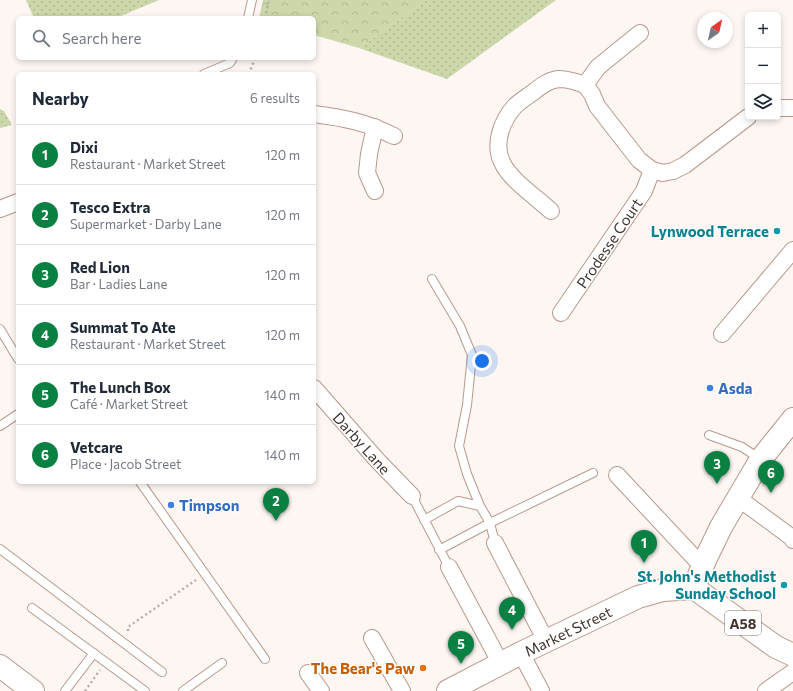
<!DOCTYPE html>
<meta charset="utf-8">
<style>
body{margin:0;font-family:Commissioner,sans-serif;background:#f2f2f3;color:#1f2937}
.controls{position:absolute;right:12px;top:12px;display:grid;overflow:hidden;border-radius:6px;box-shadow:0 2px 6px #0003}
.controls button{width:36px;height:36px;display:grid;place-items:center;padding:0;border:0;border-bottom:1px solid #e0e1e3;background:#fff;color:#1f2937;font:20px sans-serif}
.compass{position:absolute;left:697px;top:12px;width:36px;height:36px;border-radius:50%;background:#fff;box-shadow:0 2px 6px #0003;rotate:34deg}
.you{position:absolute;left:482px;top:361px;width:14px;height:14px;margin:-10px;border:3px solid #fff;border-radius:50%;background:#1a73e8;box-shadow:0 0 0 6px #1a73e833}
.badge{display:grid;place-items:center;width:26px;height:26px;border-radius:50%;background:#0b8043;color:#fff;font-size:13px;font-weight:700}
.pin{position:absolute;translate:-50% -33px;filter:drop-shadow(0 1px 2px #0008)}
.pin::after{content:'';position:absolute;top:21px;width:14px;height:12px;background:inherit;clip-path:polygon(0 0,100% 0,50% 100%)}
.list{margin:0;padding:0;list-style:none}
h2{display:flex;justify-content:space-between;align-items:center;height:52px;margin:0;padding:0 16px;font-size:17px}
h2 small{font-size:13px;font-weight:400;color:#747a83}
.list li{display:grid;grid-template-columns:26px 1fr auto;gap:12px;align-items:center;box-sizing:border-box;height:60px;padding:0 16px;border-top:1px solid #e0e1e3}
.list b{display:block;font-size:15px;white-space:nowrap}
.list p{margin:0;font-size:13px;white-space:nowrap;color:#747a83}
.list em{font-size:13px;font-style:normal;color:#747a83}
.icon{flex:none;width:22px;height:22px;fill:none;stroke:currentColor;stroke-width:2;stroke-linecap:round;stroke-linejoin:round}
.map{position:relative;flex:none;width:793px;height:691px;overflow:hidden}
.search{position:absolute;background:#fff;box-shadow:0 2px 6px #0003;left:16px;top:16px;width:300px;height:44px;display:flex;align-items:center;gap:10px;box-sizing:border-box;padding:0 14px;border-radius:6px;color:#747a83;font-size:15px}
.panel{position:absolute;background:#fff;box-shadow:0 2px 6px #0003;left:16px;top:72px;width:300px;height:412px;border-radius:6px}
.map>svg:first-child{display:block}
.grass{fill:url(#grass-dots)}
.forest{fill:url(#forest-crowns)}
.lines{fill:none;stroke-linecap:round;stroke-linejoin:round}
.lane-casing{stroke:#b9998c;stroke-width:10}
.street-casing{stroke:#b9998c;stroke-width:18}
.secondary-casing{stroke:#b9998c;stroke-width:24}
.highway-casing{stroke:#b9998c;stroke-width:24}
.path{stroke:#b8aeaa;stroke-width:2.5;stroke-dasharray:2 3;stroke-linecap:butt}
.lane{stroke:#fff;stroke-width:8}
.street{stroke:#fff;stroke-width:16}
.secondary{stroke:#fff;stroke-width:22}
.highway{stroke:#fff;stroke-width:22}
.culture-dot{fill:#0f9aa8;stroke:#fff;stroke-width:1.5}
.shop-dot{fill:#3f7fe0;stroke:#fff;stroke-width:1.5}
.food-dot{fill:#e8710a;stroke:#fff;stroke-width:1.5}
.labels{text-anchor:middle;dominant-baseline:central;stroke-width:3;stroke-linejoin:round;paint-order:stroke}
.shield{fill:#fff;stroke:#7b726d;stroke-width:1}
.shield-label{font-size:14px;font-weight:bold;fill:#42352f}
.culture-label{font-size:15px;font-weight:bold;fill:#0d838f;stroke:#fff;text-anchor:end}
.street-label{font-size:15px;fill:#42352f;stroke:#fff}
.shop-label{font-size:15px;font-weight:bold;fill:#366cbe;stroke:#fff;text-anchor:start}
.food-label{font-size:15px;font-weight:bold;fill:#c56008;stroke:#fff;text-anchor:end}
</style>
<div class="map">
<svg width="793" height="691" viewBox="0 0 793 691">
<defs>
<pattern id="grass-dots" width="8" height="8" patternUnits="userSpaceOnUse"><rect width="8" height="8" fill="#ccd7aa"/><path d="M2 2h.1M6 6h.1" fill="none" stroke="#b0b993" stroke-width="1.8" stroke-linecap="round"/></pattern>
<pattern id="forest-crowns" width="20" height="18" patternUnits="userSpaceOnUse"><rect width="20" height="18" fill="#ccd7aa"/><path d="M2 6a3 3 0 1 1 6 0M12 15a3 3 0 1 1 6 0" fill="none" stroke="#b0b993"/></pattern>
</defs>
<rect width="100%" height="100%" fill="#fdf6f3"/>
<path class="grass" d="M26 0H159L116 18H34Z
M426 0H556L447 79 359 48Z
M0 109 4 111 12 125 0 128Z"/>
<path class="forest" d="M263 0H426L359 48 314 35V18H259Z"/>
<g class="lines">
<g class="lane-casing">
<path id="lane" d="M248 18 252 0
M204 74 230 63 233 58
M432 279 460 326 472 355 467 405 459 446 467 474 480 506
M0 329 18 359
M0 426 18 414
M709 435 742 447 760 459
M140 482 265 659
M412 496 449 567
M424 520 458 501 480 506 490 523 439 550
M495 543 490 523 593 473
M0 549 162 672
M32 608 145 691
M65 691 94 653
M183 691 222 663"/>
</g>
<g class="street-casing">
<path id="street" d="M585 85 592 94 597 106 639 160 652 170 663 173 673 171 685 165 748 117
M585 85 598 67 640 33
M778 108H793
M314 114C345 118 365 122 394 136
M375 191 367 173 369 154 375 127
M0 209 18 202
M551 211C537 198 509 179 502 162 493 144 502 120 515 106 520 101 527 97 532 93 540 87 548 80 559 79 568 79 577 82 585 85
M561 313 644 191 652 170
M722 334 793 250
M314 388 377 460 412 496
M617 475 702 566
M738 498 791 537 793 540
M495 543 546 641
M449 567 501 664
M372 638 402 691
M521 653 541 691
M308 673 321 691
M766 691 793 672"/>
</g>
<g class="secondary-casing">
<path id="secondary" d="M694 588 705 560 721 527 738 498 761 459 793 419
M0 666 33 691"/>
</g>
<g class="highway-casing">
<path id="highway" d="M448 691 521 653 638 597 663 590 694 588 776 647 793 655"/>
</g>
<path class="path" d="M265 18 269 0
M249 74 255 58
M128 631V627L196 580
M85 691 100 670"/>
<use href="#lane" class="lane"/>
<use href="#street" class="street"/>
<use href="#secondary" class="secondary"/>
<use href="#highway" class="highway"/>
</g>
<g class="culture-dot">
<circle cx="777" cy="231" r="4"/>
<circle cx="784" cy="585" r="4"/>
</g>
<g class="shop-dot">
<circle cx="710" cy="388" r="4"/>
<circle cx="171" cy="505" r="4"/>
</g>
<circle class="food-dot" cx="423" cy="668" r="4"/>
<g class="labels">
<rect class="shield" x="725" y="611" width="36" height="24" rx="3"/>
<g class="shield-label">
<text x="743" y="623">A58</text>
</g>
<g class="culture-label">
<text x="769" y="231">Lynwood Terrace</text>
<text x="776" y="576">St. John's Methodist<tspan x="776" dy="17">Sunday School</tspan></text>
</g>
<g class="street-label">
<text transform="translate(609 243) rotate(-56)">Prodesse Court</text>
<text transform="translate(362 443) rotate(48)">Darby Lane</text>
<text transform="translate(568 631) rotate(-26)">Market Street</text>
</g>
<g class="shop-label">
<text x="718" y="388">Asda</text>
<text x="179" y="505">Timpson</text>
</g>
<g class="food-label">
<text x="415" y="668">The Bear's Paw</text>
</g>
</g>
</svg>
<div class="controls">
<button>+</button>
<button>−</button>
<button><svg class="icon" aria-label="layers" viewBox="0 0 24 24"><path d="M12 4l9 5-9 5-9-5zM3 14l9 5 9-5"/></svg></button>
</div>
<svg class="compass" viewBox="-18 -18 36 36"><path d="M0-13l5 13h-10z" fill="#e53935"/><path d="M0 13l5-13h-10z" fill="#747a83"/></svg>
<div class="you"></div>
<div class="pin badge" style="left:644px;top:563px">1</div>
<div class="pin badge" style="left:276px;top:521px">2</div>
<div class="pin badge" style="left:717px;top:484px">3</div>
<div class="pin badge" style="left:512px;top:630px">4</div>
<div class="pin badge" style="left:461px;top:664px">5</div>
<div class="pin badge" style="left:771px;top:493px">6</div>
<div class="search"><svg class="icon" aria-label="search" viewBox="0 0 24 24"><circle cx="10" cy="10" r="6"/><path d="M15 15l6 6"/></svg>Search here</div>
<section class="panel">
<h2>Nearby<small>6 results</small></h2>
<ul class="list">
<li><span class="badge">1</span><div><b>Dixi</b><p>Restaurant · Market Street</p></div><em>120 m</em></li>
<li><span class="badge">2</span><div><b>Tesco Extra</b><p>Supermarket · Darby Lane</p></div><em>120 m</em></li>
<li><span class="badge">3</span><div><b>Red Lion</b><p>Bar · Ladies Lane</p></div><em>120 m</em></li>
<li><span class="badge">4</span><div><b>Summat To Ate</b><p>Restaurant · Market Street</p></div><em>120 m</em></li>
<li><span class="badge">5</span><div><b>The Lunch Box</b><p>Café · Market Street</p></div><em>140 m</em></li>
<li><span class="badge">6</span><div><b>Vetcare</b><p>Place · Jacob Street</p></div><em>140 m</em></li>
</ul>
</section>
</div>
